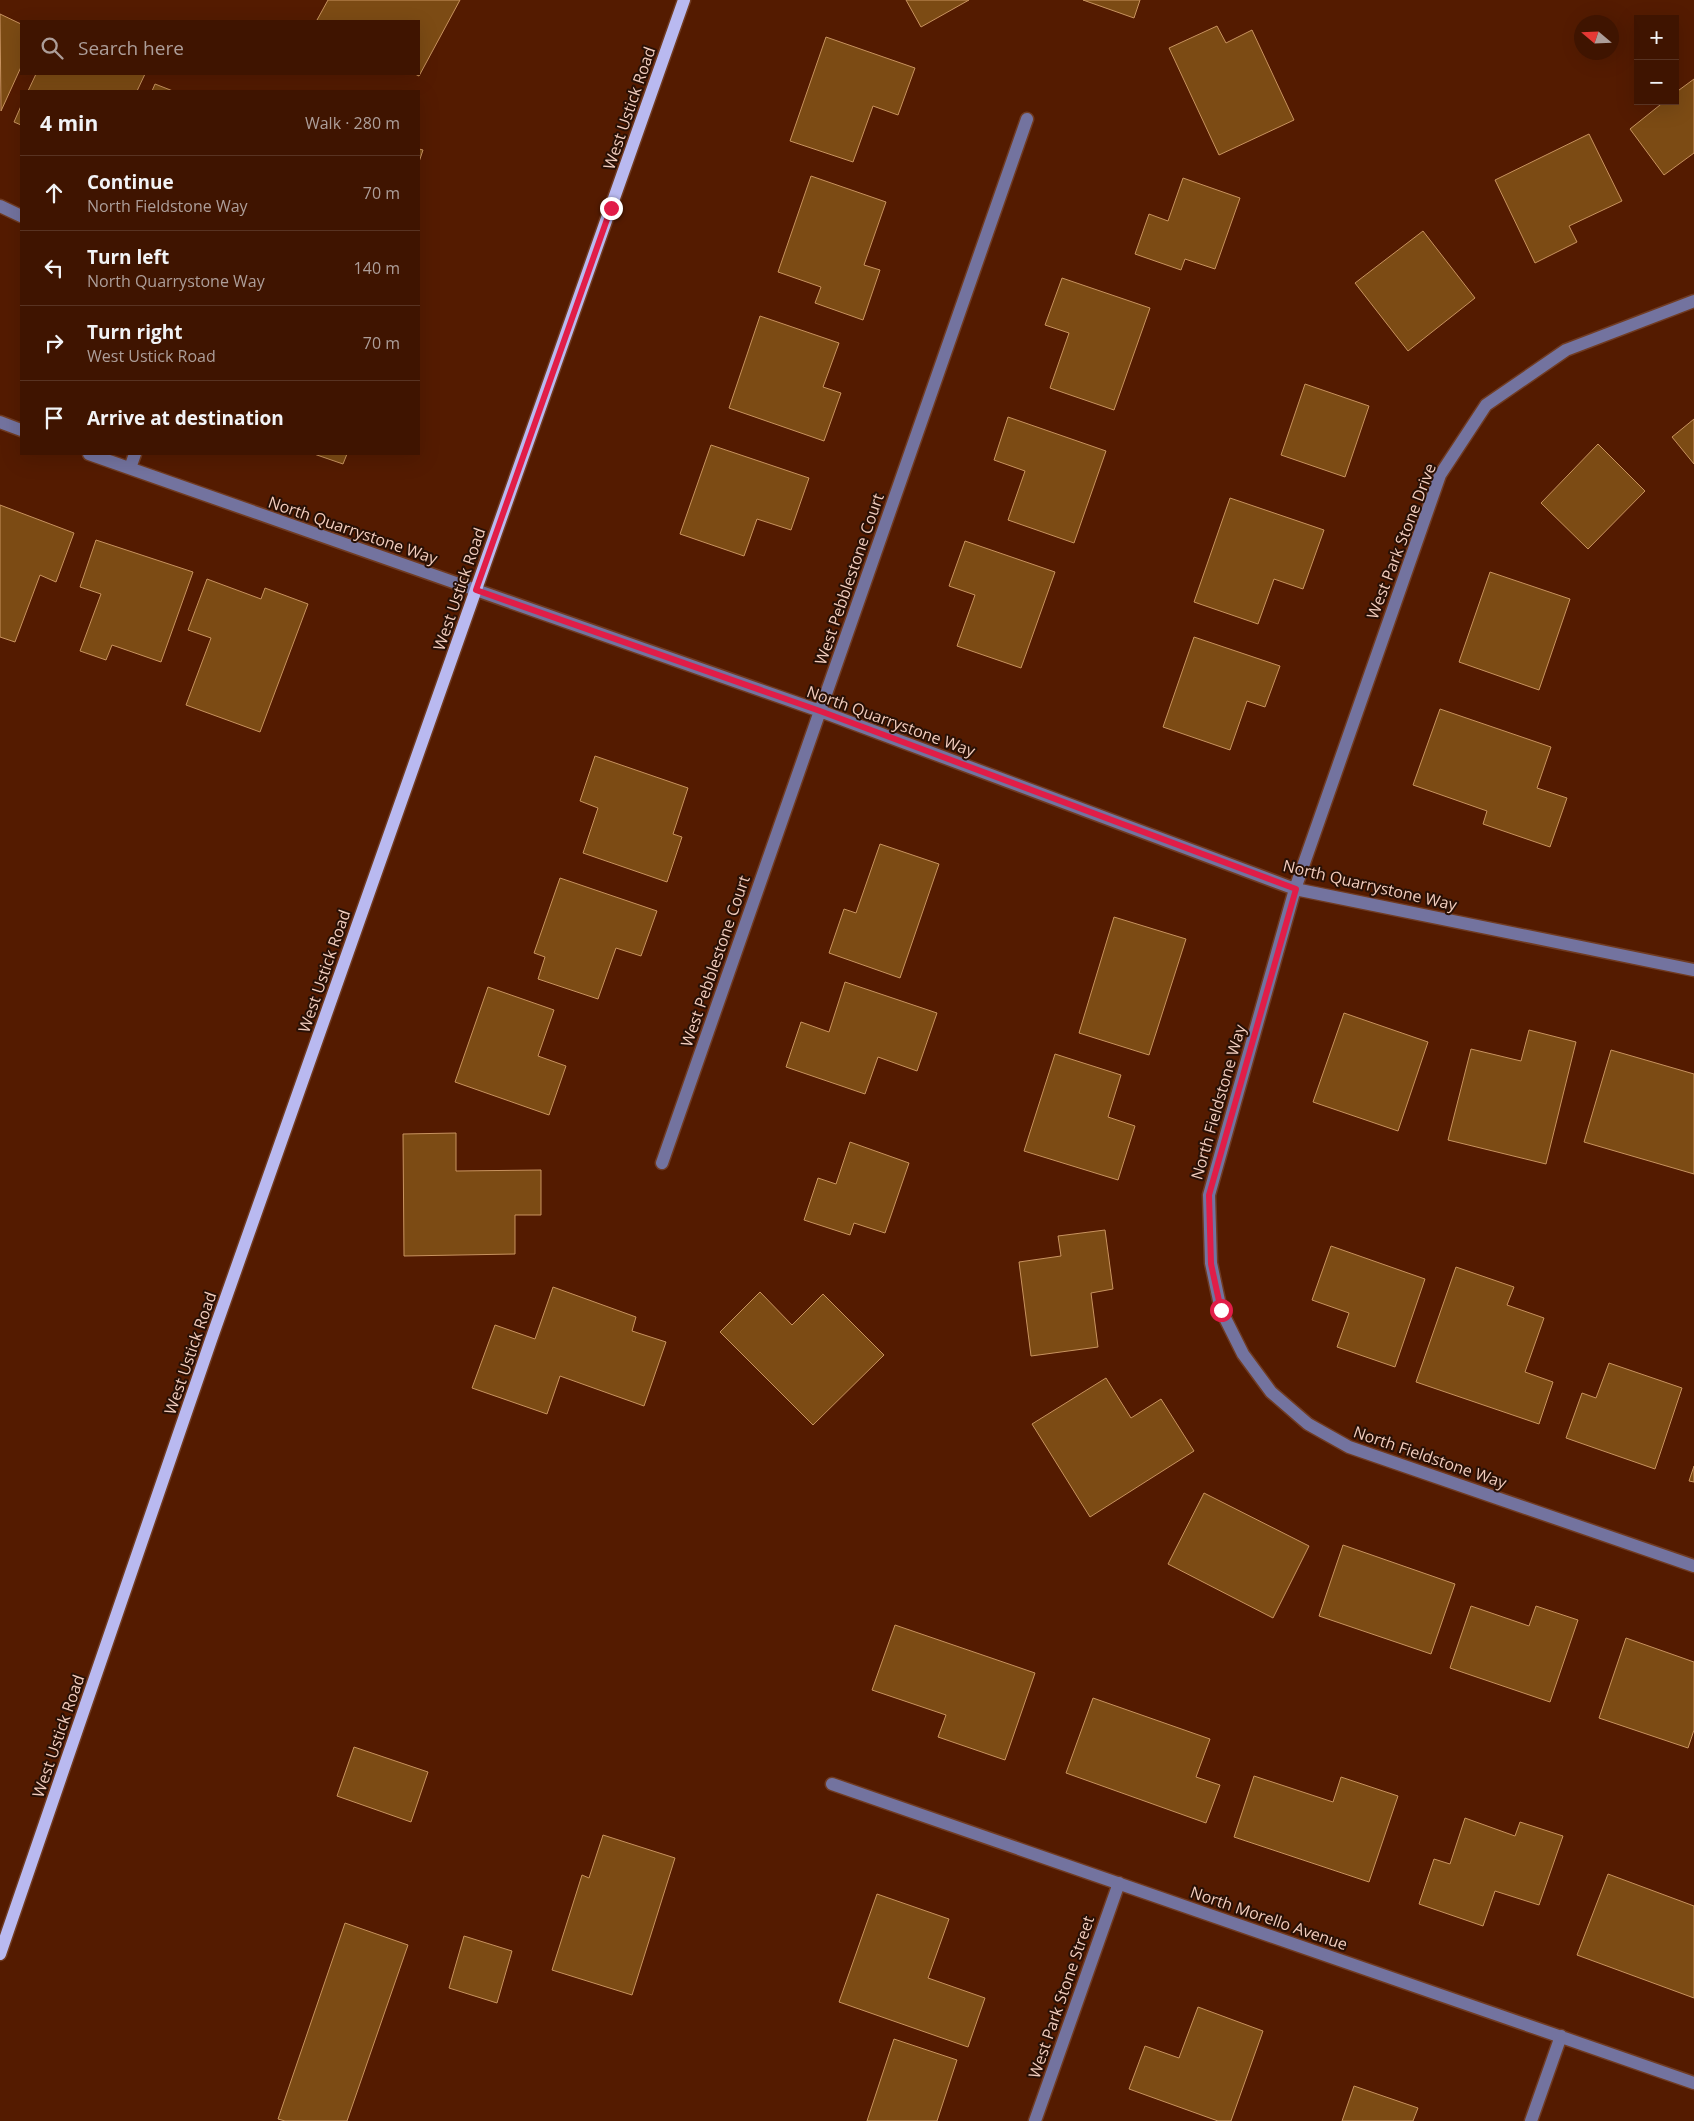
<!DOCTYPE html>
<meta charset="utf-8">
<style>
body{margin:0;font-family:"Open Sans",sans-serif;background:#4a210f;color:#f1f3f6}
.controls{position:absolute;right:15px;top:15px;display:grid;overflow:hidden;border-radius:0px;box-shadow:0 5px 20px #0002}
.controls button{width:45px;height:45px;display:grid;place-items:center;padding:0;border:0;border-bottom:1px solid #583322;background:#3f1400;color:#f1f3f6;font:25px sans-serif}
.compass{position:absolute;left:1574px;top:15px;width:45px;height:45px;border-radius:50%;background:#3f1400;box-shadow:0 5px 20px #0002;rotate:289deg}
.stop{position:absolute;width:15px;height:15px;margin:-11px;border:4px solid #e11d48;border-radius:50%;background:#fff}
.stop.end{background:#e11d48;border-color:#fff;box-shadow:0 1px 5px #0008}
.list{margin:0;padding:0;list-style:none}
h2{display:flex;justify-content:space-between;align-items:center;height:65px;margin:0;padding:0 20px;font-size:21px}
h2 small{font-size:16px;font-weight:400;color:#ad9e99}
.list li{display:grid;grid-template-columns:32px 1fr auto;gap:15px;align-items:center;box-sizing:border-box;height:75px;padding:0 20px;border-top:1px solid #583322}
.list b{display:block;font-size:19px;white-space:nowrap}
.list p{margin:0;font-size:16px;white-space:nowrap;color:#ad9e99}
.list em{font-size:16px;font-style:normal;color:#ad9e99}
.icon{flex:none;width:28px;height:28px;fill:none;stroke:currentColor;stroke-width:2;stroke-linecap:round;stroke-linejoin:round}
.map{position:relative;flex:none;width:1694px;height:2121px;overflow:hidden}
.search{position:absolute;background:#3f1400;box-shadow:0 5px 20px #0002;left:20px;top:20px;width:400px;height:55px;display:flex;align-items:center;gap:12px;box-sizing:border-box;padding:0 18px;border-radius:0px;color:#ad9e99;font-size:19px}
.panel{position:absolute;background:#3f1400;box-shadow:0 5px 20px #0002;left:20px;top:90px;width:400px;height:365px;border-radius:0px}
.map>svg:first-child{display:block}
.building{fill:#7c4b14;stroke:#c8935f}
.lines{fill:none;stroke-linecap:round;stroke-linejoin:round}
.minor-casing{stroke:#703b22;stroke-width:15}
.major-casing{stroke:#703b22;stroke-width:15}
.minor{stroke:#73739f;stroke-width:12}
.major{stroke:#b9b9f0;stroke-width:12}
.route{stroke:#e11d48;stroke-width:6}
.labels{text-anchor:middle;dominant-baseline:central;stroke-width:4;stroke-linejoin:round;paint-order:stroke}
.street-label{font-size:16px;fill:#f2cdbe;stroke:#291005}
</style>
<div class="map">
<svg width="1694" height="2121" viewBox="0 0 1694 2121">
<rect width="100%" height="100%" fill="#541b00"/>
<path class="building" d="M328 0H460L419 76 415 74H419V21H319L317 20Z
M906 0H969L921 27Z
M1083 0H1140L1134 18Z
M0 14 21 24V67L1 111Z
M1217 26 1226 43 1252 30 1294 120 1219 155 1169 48Z
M826 37 915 68 898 115 873 106 853 162 790 141Z
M36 74H145L137 91H28Z
M1694 79V153L1664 175 1630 129 1665 101H1675V93Z
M155 84 173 91H152Z
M21 106V125L14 122Z
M1589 134 1622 201 1569 226 1577 242 1535 263 1495 180Z
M419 149 423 150 419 162Z
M811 176 886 202 864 265 880 270 863 320 815 303 821 287 778 272Z
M1183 178 1240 198 1215 269 1185 259 1181 270 1135 254 1149 214 1168 221Z
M1423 231 1475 298 1408 351 1355 283Z
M1062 278 1150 308 1114 410 1050 388 1069 333 1045 325Z
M760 316 839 343 823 387 841 393 824 441 729 408Z
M1305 384 1369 406 1345 477 1281 455Z
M1008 417 1106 451 1074 543 1008 520 1025 471 994 460Z
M1694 419V464L1672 437Z
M1598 444 1645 491 1588 549 1541 503Z
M711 445 809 478 791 530 757 519 744 556 680 534Z
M314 454H347L343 464Z
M1230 498 1324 530 1303 589 1274 579 1258 624 1194 602Z
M0 505 74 533 56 582 40 575 15 642 0 637Z
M96 540 193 572 161 662 112 645 106 660 80 651 101 594 80 587Z
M965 541 1055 572 1021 668 957 646 975 595 949 586Z
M1490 572 1570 599 1539 690 1459 662Z
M207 579 261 599 265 588 308 604 260 732 186 705 211 638 188 630Z
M1194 637 1280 666 1265 707 1247 701 1230 750 1163 727Z
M1440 709 1551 747 1537 788 1567 798 1550 847 1483 824 1487 811 1413 785Z
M595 756 688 788 673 834 682 837 667 882 583 853 598 808 580 801Z
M880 844 939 864 900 978 829 953 844 909 856 913Z
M560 878 657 911 641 956 616 948 598 999 538 979 545 957 534 953Z
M1114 917 1186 939 1149 1055 1079 1033Z
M845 982 937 1013 917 1071 878 1057 865 1094 786 1067 801 1022 829 1032Z
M488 987 554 1010 538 1056 566 1066 549 1115 455 1082Z
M1344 1013 1428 1042 1398 1131 1313 1102Z
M1529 1030 1576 1042 1546 1164 1448 1140 1471 1049 1521 1061Z
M1611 1050 1694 1074V1174L1584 1142Z
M1055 1054 1121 1075 1108 1117 1135 1126 1118 1180 1024 1151Z
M456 1133V1171L541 1170V1215H515V1254L404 1256 403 1134Z
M850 1142 909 1163 885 1233 854 1223 850 1235 804 1220 818 1178 836 1184Z
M1105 1230 1113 1289 1091 1293 1098 1347 1031 1356 1019 1262 1061 1256 1058 1236Z
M1331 1246 1425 1279 1395 1367 1337 1347 1349 1313 1312 1300Z
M1456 1267 1514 1287 1507 1305 1544 1318 1525 1372 1553 1382 1539 1424 1416 1382Z
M553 1287 636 1317 632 1331 666 1342 644 1406 560 1376 547 1414 472 1388 495 1325 535 1339Z
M760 1292 792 1325 823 1294 884 1355 813 1425 720 1332Z
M1609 1363 1682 1388 1655 1469 1566 1438 1582 1393 1596 1398Z
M1106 1378 1131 1418 1161 1399 1194 1451 1090 1517 1032 1424Z
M1694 1466V1482L1689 1481Z
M1204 1493 1309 1546 1273 1618 1168 1564Z
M1343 1545 1455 1584 1431 1654 1319 1616Z
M1471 1606 1529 1626 1536 1606 1578 1620 1550 1702 1450 1668Z
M895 1625 1035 1673 1005 1760 938 1737 946 1715 872 1690Z
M1626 1638 1694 1662V1730L1688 1748 1599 1718Z
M1093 1698 1210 1739 1196 1777 1220 1785 1206 1823 1066 1773Z
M354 1747 428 1772 411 1822 337 1796Z
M1254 1776 1333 1802 1341 1777 1398 1796 1369 1882 1234 1837Z
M1465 1818 1515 1836 1520 1822 1563 1836 1539 1905 1495 1891 1483 1926 1419 1904 1434 1859 1450 1864Z
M603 1835 675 1858 632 1995 552 1970 582 1875 589 1878Z
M1608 1874 1694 1906V1998L1577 1955Z
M877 1894 949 1919 928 1978 985 1998 968 2047 839 2002Z
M345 1923 408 1945 347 2121H285L278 2119Z
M464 1936 512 1951 497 2003 449 1988Z
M1198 2007 1263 2031 1231 2121H1218L1129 2089 1145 2046 1179 2058Z
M894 2039 957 2060 937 2121H867Z
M1354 2086 1418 2108 1413 2121H1342Z"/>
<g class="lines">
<g class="minor-casing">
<path id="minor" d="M0 206 21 216
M1694 301 1566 350 1486 405 1440 475 1295 889 1209 1195 1211 1263 1221 1310 1243 1354 1271 1392 1308 1424 1349 1447 1694 1566
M0 422 21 430
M89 454 820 711 1295 889 1694 970
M130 468 135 454
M662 1163 1027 119
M832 1784 1694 2083
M1035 2121 1119 1883
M1531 2121 1561 2036"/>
</g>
<g class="major-casing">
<path id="major" d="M0 1954 211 1340 684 0"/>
</g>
<use href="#minor" class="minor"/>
<use href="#major" class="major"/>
</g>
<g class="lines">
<path class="route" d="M611 208 476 590 820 711 1296 889 1209 1195 1211 1264 1221 1310"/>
</g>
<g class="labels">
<g class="street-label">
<text transform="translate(629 108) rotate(-71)">West Ustick Road</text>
<text transform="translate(353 530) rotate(19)">North Quarrystone Way</text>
<text transform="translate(1401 541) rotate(-69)">West Park Stone Drive</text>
<text transform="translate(849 579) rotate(-71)">West Pebblestone Court</text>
<text transform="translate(459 589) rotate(-71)">West Ustick Road</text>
<text transform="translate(891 721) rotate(20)">North Quarrystone Way</text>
<text transform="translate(1370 885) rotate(13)">North Quarrystone Way</text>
<text transform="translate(715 961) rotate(-71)">West Pebblestone Court</text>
<text transform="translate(324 971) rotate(-71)">West Ustick Road</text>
<text transform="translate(1218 1102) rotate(-74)">North Fieldstone Way</text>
<text transform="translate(190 1353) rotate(-71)">West Ustick Road</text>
<text transform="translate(1430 1457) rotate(19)">North Fieldstone Way</text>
<text transform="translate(58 1736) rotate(-71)">West Ustick Road</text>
<text transform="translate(1269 1918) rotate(19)">North Morello Avenue</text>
<text transform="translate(1061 1997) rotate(-71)">West Park Stone Street</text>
</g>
</g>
</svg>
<div class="controls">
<button>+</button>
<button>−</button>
</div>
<svg class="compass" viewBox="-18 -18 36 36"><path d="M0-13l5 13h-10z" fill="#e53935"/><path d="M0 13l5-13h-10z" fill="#ad9e99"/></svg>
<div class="stop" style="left:1221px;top:1310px"></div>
<div class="stop end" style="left:611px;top:208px"></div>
<div class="search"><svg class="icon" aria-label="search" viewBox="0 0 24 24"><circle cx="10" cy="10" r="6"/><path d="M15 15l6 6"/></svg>Search here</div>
<section class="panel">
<h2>4 min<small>Walk · 280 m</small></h2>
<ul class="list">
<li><svg class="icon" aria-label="ahead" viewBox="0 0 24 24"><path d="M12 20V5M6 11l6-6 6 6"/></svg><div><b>Continue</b><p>North Fieldstone Way</p></div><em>70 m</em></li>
<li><svg class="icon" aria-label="left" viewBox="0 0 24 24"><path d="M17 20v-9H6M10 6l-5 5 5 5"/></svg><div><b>Turn left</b><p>North Quarrystone Way</p></div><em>140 m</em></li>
<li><svg class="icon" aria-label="right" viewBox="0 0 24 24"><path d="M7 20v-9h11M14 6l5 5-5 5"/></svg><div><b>Turn right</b><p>West Ustick Road</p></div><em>70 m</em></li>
<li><svg class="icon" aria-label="arrive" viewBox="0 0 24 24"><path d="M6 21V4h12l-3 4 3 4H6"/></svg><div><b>Arrive at destination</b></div></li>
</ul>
</section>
</div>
